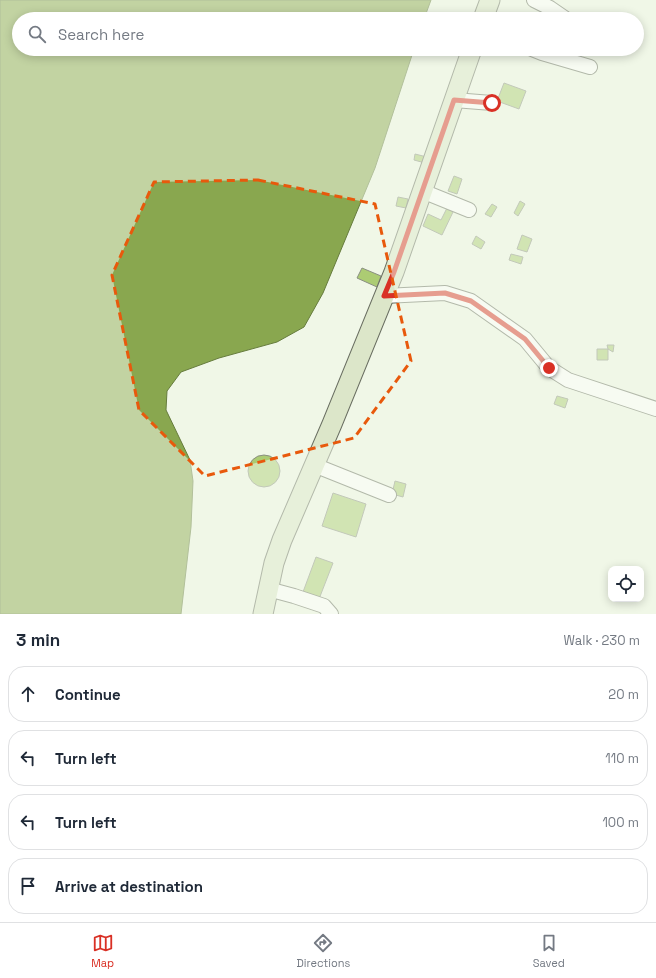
<!DOCTYPE html>
<meta charset="utf-8">
<style>
body{margin:0;font-family:"Space Grotesk",sans-serif;background:#f6f6f7;color:#1f2937}
.controls{position:absolute;right:12px;bottom:12px;display:grid;overflow:hidden;border-radius:8px;box-shadow:0 2px 10px #0003}
.controls button{width:36px;height:36px;display:grid;place-items:center;padding:0;border:0;border-bottom:1px solid #e0e1e3;background:#fff;color:#1f2937;font:20px sans-serif}
.stop{position:absolute;width:12px;height:12px;margin:-9px;border:3px solid #d93025;border-radius:50%;background:#fff}
.stop.end{background:#d93025;border-color:#fff;box-shadow:0 1px 4px #0008}
.list{margin:0;padding:0;list-style:none}
h2{display:flex;justify-content:space-between;align-items:center;height:52px;margin:0;padding:0 16px;font-size:17px}
h2 small{font-size:13px;font-weight:400;color:#747a83}
.list li{display:grid;grid-template-columns:26px 1fr auto;gap:12px;align-items:center;box-sizing:border-box;height:56px;margin:0 8px 8px;padding:0 8px;border:1px solid #e0e1e3;border-radius:16px}
.list b{display:block;font-size:15px;white-space:nowrap}
.list em{font-size:13px;font-style:normal;color:#747a83}
.icon{flex:none;width:22px;height:22px;fill:none;stroke:currentColor;stroke-width:2;stroke-linecap:round;stroke-linejoin:round}
.map{position:relative;flex:none;width:656px;height:614px;overflow:hidden}
.search{position:absolute;background:#fff;box-shadow:0 2px 10px #0003;left:12px;right:12px;top:12px;height:44px;display:flex;align-items:center;gap:10px;box-sizing:border-box;padding:0 14px;border-radius:22px;color:#747a83;font-size:15px}
.sheet{height:308px;background:#fff}
nav{display:flex;justify-content:space-around;align-items:center;box-sizing:border-box;height:56px;border-top:1px solid #e0e1e3;background:#fff;font-size:11px;color:#747a83}
nav a{display:grid;justify-items:center;gap:2px}
nav .on{color:#d93025}
.map>svg:first-child{display:block}
.water{fill:#89a74f;stroke:#667c3d}
.building{fill:#accc73;stroke:#8a8f82}
.lines{fill:none;stroke-linecap:round;stroke-linejoin:round}
.minor-casing{stroke:#696e61;stroke-width:16}
.secondary-casing{stroke:#696e61;stroke-width:21}
.minor{stroke:#fff;stroke-width:14}
.secondary{stroke:#dce6c9;stroke-width:19}
.route{stroke:#d93025;stroke-width:5}
.marked{fill:none;stroke:#e8590c;stroke-width:3;stroke-dasharray:8 5;stroke-linejoin:round}
</style>
<div class="map">
<svg width="656" height="614" viewBox="0 0 656 614">
<rect width="100%" height="100%" fill="#f0f7e7"/>
<path class="water" d="M0 0H431L424 19H19V49H414L375 168 323 293 304 327 277 342 219 358 181 372 167 391 166 410 190 460 193 481 191 527 181 614H0Z"/>
<path class="building" d="M602 14 603 19H591L590 17Z
M504 83 526 91 519 109 497 101Z
M415 154 427 157 425 163 414 160Z
M454 176 462 179 457 194 448 191Z
M398 197 408 199 406 208 396 206Z
M520 201 525 204 518 216 514 213Z
M492 204 497 207 491 217 485 214Z
M447 208 453 212 442 235 423 226 428 214 441 220Z
M522 235 532 239 527 252 517 249Z
M476 236 485 242 481 249 472 244Z
M511 254 523 257 521 264 509 260Z
M362 268 381 276 377 287 357 278Z
M607 345H614L613 352 608 349Z
M597 349H608V360H597Z
M557 396 568 399 565 408 554 404Z
M248 471a16 16 0 1 1 32 0a16 16 0 1 1-32 0Z
M395 481 406 484 403 497 392 494Z
M333 493 366 504 356 537 322 526Z
M316 557 333 563 319 599 303 592Z"/>
<g class="lines">
<g class="minor-casing">
<path id="minor" d="M534 0 550 8 566 19
M532 49 542 53 590 67
M454 100 492 103
M422 191 469 210
M384 296 445 293 471 301 525 339 549 368 568 380 656 409
M314 465 389 495
M268 589 294 596 324 606 331 614"/>
</g>
<g class="secondary-casing">
<path id="secondary" d="M483 19 490 0
M263 614 274 563 282 540 332 424 394 272 472 49"/>
</g>
<use href="#minor" class="minor"/>
<use href="#secondary" class="secondary"/>
</g>
<g class="lines">
<path class="route" d="M492 103 454 100 394 272 384 296 445 293 471 301 525 339 549 368"/>
</g>
<path d="M0 0H656V614H0ZM258 180 375 204 411 361 354 438 205 476 139 410 112 275 154 182Z" fill="#f0f7e7" fill-opacity=".55" fill-rule="evenodd"/>
<path class="marked" d="M258 180 375 204 411 361 354 438 205 476 139 410 112 275 154 182Z"/>
</svg>
<div class="controls">
<button><svg class="icon" aria-label="locate" viewBox="0 0 24 24"><circle cx="12" cy="12" r="6"/><path d="M12 2v4M12 18v4M2 12h4M18 12h4"/></svg></button>
</div>
<div class="stop" style="left:492px;top:103px"></div>
<div class="stop end" style="left:549px;top:368px"></div>
<div class="search"><svg class="icon" aria-label="search" viewBox="0 0 24 24"><circle cx="10" cy="10" r="6"/><path d="M15 15l6 6"/></svg>Search here</div>
</div>
<section class="sheet">
<h2>3 min<small>Walk · 230 m</small></h2>
<ul class="list">
<li><svg class="icon" aria-label="ahead" viewBox="0 0 24 24"><path d="M12 20V5M6 11l6-6 6 6"/></svg><div><b>Continue</b></div><em>20 m</em></li>
<li><svg class="icon" aria-label="left" viewBox="0 0 24 24"><path d="M17 20v-9H6M10 6l-5 5 5 5"/></svg><div><b>Turn left</b></div><em>110 m</em></li>
<li><svg class="icon" aria-label="left" viewBox="0 0 24 24"><path d="M17 20v-9H6M10 6l-5 5 5 5"/></svg><div><b>Turn left</b></div><em>100 m</em></li>
<li><svg class="icon" aria-label="arrive" viewBox="0 0 24 24"><path d="M6 21V4h12l-3 4 3 4H6"/></svg><div><b>Arrive at destination</b></div></li>
</ul>
</section>
<nav>
<a class="on"><svg class="icon" aria-label="map" viewBox="0 0 24 24"><path d="M3 6l6-2 6 2 6-2v14l-6 2-6-2-6 2zM9 4v14M15 6v14"/></svg>Map</a>
<a><svg class="icon" aria-label="directions" viewBox="0 0 24 24"><path d="M12 3l9 9-9 9-9-9zM9 14v-3h6M13 9l2 2-2 2"/></svg>Directions</a>
<a><svg class="icon" aria-label="saved" viewBox="0 0 24 24"><path d="M7 4h10v16l-5-4-5 4z"/></svg>Saved</a>
</nav>
